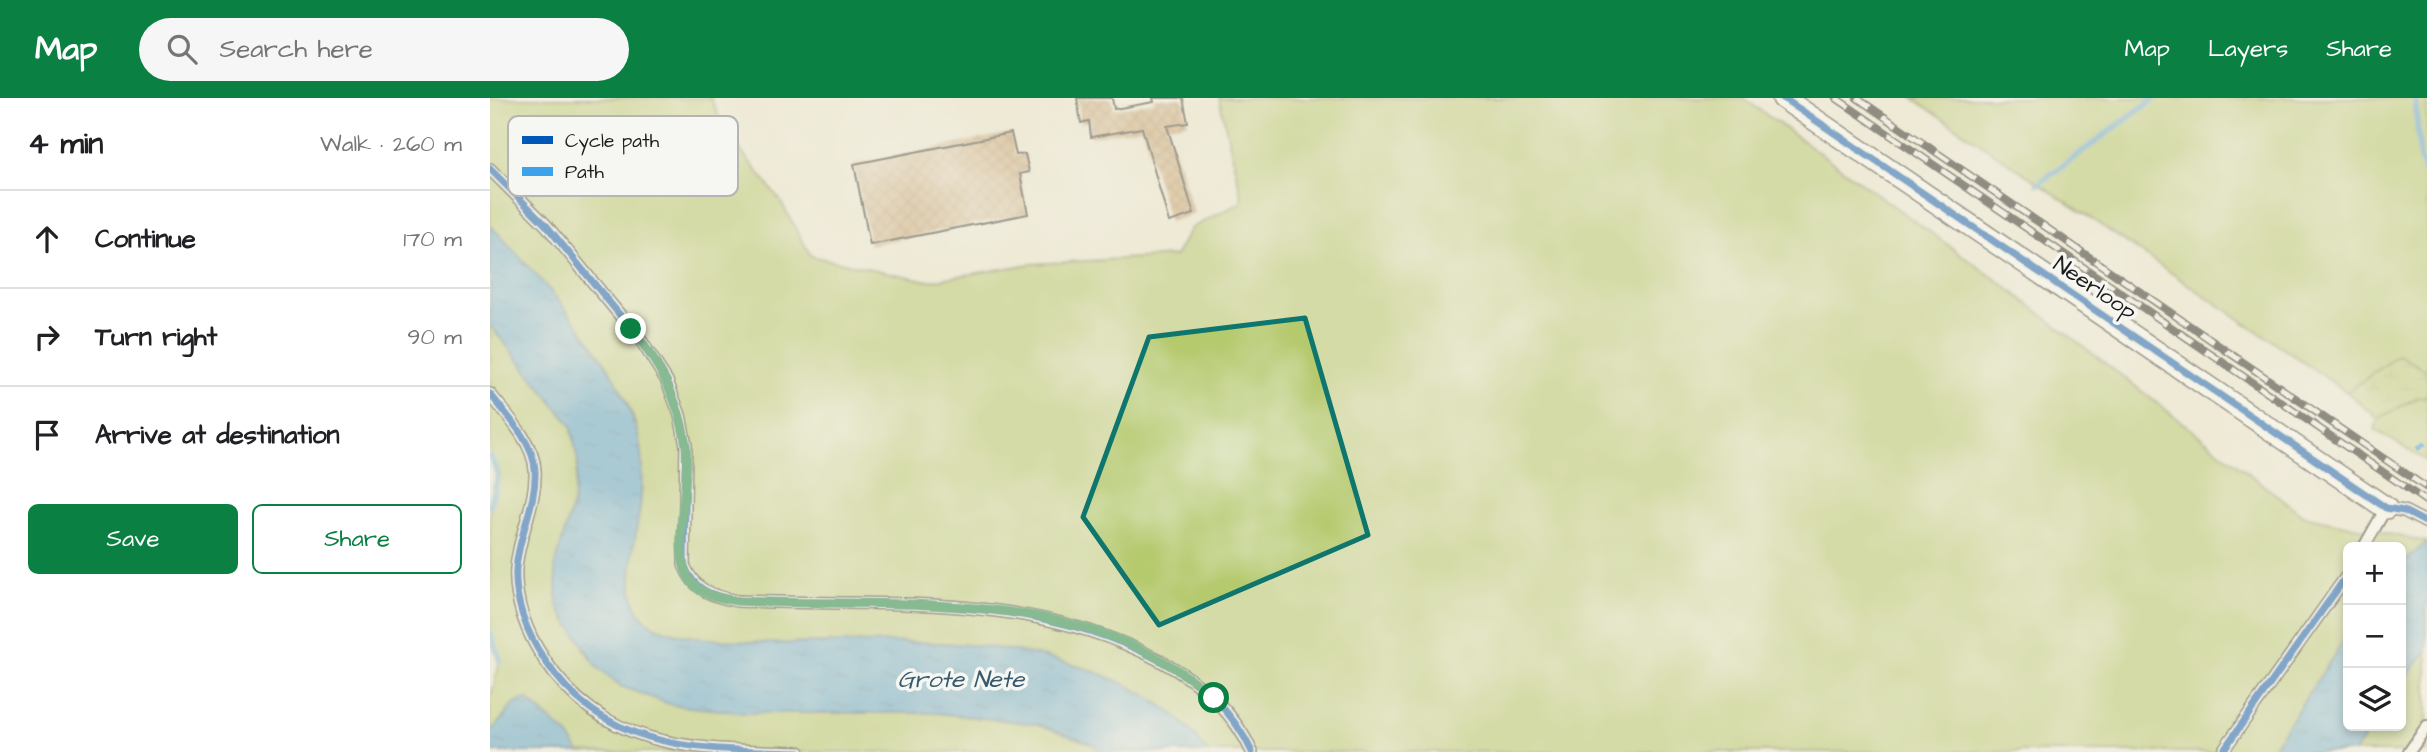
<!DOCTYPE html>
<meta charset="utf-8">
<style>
body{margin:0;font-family:"Architects Daughter",sans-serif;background:#f6f6f6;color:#202124}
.controls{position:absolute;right:21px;bottom:21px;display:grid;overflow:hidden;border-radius:10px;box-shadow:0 4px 10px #0003}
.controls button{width:63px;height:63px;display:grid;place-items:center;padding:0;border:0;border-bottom:2px solid #e0e0e0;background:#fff;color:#202124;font:35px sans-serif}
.stop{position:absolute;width:21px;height:21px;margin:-16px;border:5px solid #0b8043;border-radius:50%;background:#fff}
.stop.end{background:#0b8043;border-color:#fff;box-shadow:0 2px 7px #0008}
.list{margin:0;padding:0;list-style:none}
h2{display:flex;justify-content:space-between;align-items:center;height:91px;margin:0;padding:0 28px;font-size:30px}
h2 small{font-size:23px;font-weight:400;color:#757577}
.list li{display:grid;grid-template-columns:46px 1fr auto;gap:21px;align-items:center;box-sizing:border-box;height:98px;padding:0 28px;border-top:2px solid #e0e0e0}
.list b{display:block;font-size:26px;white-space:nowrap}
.list em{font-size:23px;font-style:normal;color:#757577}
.actions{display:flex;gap:14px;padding:21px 28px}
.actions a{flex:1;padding:16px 0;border:2px solid #0b8043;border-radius:10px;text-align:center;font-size:24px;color:#0b8043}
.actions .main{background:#0b8043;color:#fff}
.icon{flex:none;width:38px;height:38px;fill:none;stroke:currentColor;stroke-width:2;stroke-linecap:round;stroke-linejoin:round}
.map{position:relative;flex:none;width:1937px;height:654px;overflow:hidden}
header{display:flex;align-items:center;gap:42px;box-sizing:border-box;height:98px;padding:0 35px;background:#0b8043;color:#fff}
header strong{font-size:33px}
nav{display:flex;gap:38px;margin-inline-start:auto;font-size:24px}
.search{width:490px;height:63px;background:#f6f6f6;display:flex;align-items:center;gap:18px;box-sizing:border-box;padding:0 24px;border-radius:38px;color:#757577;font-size:26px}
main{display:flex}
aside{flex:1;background:#fff}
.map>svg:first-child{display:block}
.green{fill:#b5c96d;stroke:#687244;stroke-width:2}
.wetland{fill:url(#wetland-marsh);stroke:#687244;stroke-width:2}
.water{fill:url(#water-ripples);stroke:#3a6076;stroke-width:2}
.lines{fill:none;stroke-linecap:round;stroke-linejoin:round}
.stream{stroke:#59a4d1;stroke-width:6}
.building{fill:url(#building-cross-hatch)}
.service-casing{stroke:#3c3b38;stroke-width:14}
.minor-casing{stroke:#3c3b38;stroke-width:24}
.service{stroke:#fff;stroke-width:10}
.minor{stroke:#fff;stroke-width:21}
.rail-casing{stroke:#1c1c1c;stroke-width:8}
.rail{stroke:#f6f6f2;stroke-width:5;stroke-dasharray:16;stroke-linecap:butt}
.quiet{stroke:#3da2ea;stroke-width:5;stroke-dasharray:10 5;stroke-linecap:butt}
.cycleway-casing{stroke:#f6f6f2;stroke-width:11}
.cycleway{stroke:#0057b8;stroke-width:7}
.route{stroke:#0b8043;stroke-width:9}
.marked{fill:none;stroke:#0f766e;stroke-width:5;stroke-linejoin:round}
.labels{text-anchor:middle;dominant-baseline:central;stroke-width:7;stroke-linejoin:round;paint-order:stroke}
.street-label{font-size:23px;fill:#1c1c1c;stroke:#f6f6f2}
.water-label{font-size:24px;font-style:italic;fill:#37596d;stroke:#f6f6f2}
.key{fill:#f6f6f2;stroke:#b5b5b2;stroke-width:2}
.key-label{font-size:19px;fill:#1c1c1c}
</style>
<header>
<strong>Map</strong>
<div class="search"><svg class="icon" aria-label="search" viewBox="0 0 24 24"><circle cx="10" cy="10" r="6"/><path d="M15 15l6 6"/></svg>Search here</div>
<nav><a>Map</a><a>Layers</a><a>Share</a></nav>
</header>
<main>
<aside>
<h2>4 min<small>Walk · 260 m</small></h2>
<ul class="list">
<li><svg class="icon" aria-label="ahead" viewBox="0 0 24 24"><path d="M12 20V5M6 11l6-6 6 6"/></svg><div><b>Continue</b></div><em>170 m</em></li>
<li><svg class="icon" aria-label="right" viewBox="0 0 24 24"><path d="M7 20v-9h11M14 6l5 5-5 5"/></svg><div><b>Turn right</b></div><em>90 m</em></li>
<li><svg class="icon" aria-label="arrive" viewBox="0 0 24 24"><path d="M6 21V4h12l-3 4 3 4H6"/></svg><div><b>Arrive at destination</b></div></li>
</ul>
<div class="actions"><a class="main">Save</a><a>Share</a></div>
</aside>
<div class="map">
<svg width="1937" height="654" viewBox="0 0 1937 654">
<defs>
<pattern id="wetland-marsh" width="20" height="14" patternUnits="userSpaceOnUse" patternTransform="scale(1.75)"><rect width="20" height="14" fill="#b5c96d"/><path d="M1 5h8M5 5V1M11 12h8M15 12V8" fill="none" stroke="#9bac5e"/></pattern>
<pattern id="water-ripples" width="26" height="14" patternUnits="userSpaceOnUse" patternTransform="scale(1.75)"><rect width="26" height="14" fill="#59a4d1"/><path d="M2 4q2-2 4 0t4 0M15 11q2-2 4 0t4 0" fill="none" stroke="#4985a9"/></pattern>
<pattern id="building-cross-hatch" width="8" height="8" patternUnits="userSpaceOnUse" patternTransform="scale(1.75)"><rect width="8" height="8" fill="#c89f69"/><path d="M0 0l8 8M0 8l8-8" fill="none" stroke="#a28156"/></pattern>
</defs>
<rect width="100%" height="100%" fill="#f6f6f2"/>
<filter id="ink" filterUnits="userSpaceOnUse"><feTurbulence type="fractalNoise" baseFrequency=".0143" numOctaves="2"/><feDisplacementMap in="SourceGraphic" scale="14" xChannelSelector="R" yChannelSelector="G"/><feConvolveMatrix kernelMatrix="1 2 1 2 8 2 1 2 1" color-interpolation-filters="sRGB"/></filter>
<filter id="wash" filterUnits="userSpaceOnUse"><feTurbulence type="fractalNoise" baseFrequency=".00686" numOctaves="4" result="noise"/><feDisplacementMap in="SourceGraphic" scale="28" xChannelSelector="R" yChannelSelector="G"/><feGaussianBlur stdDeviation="1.57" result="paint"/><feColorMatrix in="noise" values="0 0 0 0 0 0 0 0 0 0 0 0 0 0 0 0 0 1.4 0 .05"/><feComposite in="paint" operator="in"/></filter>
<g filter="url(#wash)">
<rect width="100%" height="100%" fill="#eeead5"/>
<path class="green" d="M0 0H221L234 31 290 102 321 158 439 183 540 166 685 158 701 130 750 105 752 101 729 0H1253L1511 185 1814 418 1937 444 1911 467V449H1858V536L1780 654H717C667 575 535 548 448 545 381 542 314 549 247 543 217 540 181 541 156 522 122 496 156 382 149 342 136 268 50 181 0 127Z
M1423 0H1937V273L1909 257 1857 294Z
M0 227 81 327 88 363 83 405 93 550 108 569 130 588 256 615H447L548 626 600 645 613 654H89L25 605 0 635V602L10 563 0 533V409L8 376 0 358Z
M1937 298V363L1885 332 1888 321 1928 299Z
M1937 552V654H1864L1882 628H1911V587Z"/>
<path class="wetland" d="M1909 257 1937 273V298L1928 299 1888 321 1857 294Z"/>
<path class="water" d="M0 127C53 184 133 265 149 342 153 359 152 382 151 400 149 431 127 499 156 522 180 541 217 540 247 543 314 549 381 542 448 545 535 548 667 575 717 654H613L600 645 548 626 447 615H256L182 607 130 588 108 570 68 509 65 467 83 405 88 363 81 327 0 227Z
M1937 444V552L1911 587V467Z
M1858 536V628H1882L1864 654H1780Z
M36 601 79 638 89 654H0V635L25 605Z"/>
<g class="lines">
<path class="stream" d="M1925 0 1930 61 1937 81
M1548 86 1665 0
M0 358 8 376 0 408
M0 534 10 563"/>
</g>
<g id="blocks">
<path class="building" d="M587 0H622L624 11 664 4 663 0H693L698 25 677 28 704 116 679 124 652 30 601 39 599 23 591 25Z
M521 35 526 57 535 56 539 74 530 76 538 116 380 147 364 66Z"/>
</g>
</g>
<g filter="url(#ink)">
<use href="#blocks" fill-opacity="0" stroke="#3c3b38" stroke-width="2"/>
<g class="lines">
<g class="service-casing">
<path id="service" d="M0 71 56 127 152 244 177 283 190 317 196 347 194 467C204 492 221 498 247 503 390 509 538 492 669 562 709 583 743 612 762 654
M0 296C16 316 44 345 45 372 47 405 28 438 26 471 24 502 37 536 54 561 115 654 207 651 309 654
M1874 449 1896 410 1914 413 1937 425
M1732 654 1858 476
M1919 654 1937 628"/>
</g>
<g class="minor-casing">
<path id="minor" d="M1293 0 1896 410"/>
</g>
<use href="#service" class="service"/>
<use href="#minor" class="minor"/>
<g class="rail-casing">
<path id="rail" d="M1346 0 1937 404
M1367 0 1937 390"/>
</g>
<use href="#rail" class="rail"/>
<path class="quiet" d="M1927 351 1937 344"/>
<g class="cycleway-casing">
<path id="cycleway" d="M1293 0 1896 410 1914 413 1937 425
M0 71 56 127 152 244 177 283 190 317 196 347 194 467C204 492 221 498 247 503 390 509 538 492 669 562 709 583 743 612 762 654
M0 296C16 316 44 345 45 372 47 405 28 438 26 471 24 502 37 536 54 561 115 654 207 651 309 654
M1732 654 1858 476"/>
</g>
<use href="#cycleway" class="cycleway"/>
</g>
</g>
<g class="lines" filter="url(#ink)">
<path class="route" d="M141 231C170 265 189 302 196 347 201 384 180 449 199 481 209 497 230 500 247 503 405 511 596 484 724 600"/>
</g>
<path d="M0 0H1937V654H0ZM815 220 878 437 669 527 593 419 659 239Z" fill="#eeead5" fill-opacity=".55" fill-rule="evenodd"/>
<path class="marked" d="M815 220 878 437 669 527 593 419 659 239Z"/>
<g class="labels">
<g class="street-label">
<text transform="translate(1605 190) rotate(34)">Neerloop</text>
</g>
<g class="water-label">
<text x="471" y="582">Grote Nete</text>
</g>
</g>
<rect x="18" y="18" width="230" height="80" rx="10" class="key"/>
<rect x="32" y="38" width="31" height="8" fill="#0057b8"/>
<rect x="32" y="69" width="31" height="9" fill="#3da2ea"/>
<g class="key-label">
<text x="75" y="49">Cycle path</text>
<text x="75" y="80">Path</text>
</g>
</svg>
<div class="controls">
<button>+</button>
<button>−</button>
<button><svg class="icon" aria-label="layers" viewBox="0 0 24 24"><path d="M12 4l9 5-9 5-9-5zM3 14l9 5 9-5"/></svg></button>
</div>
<div class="stop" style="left:724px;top:600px"></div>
<div class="stop end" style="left:141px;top:231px"></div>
</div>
</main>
